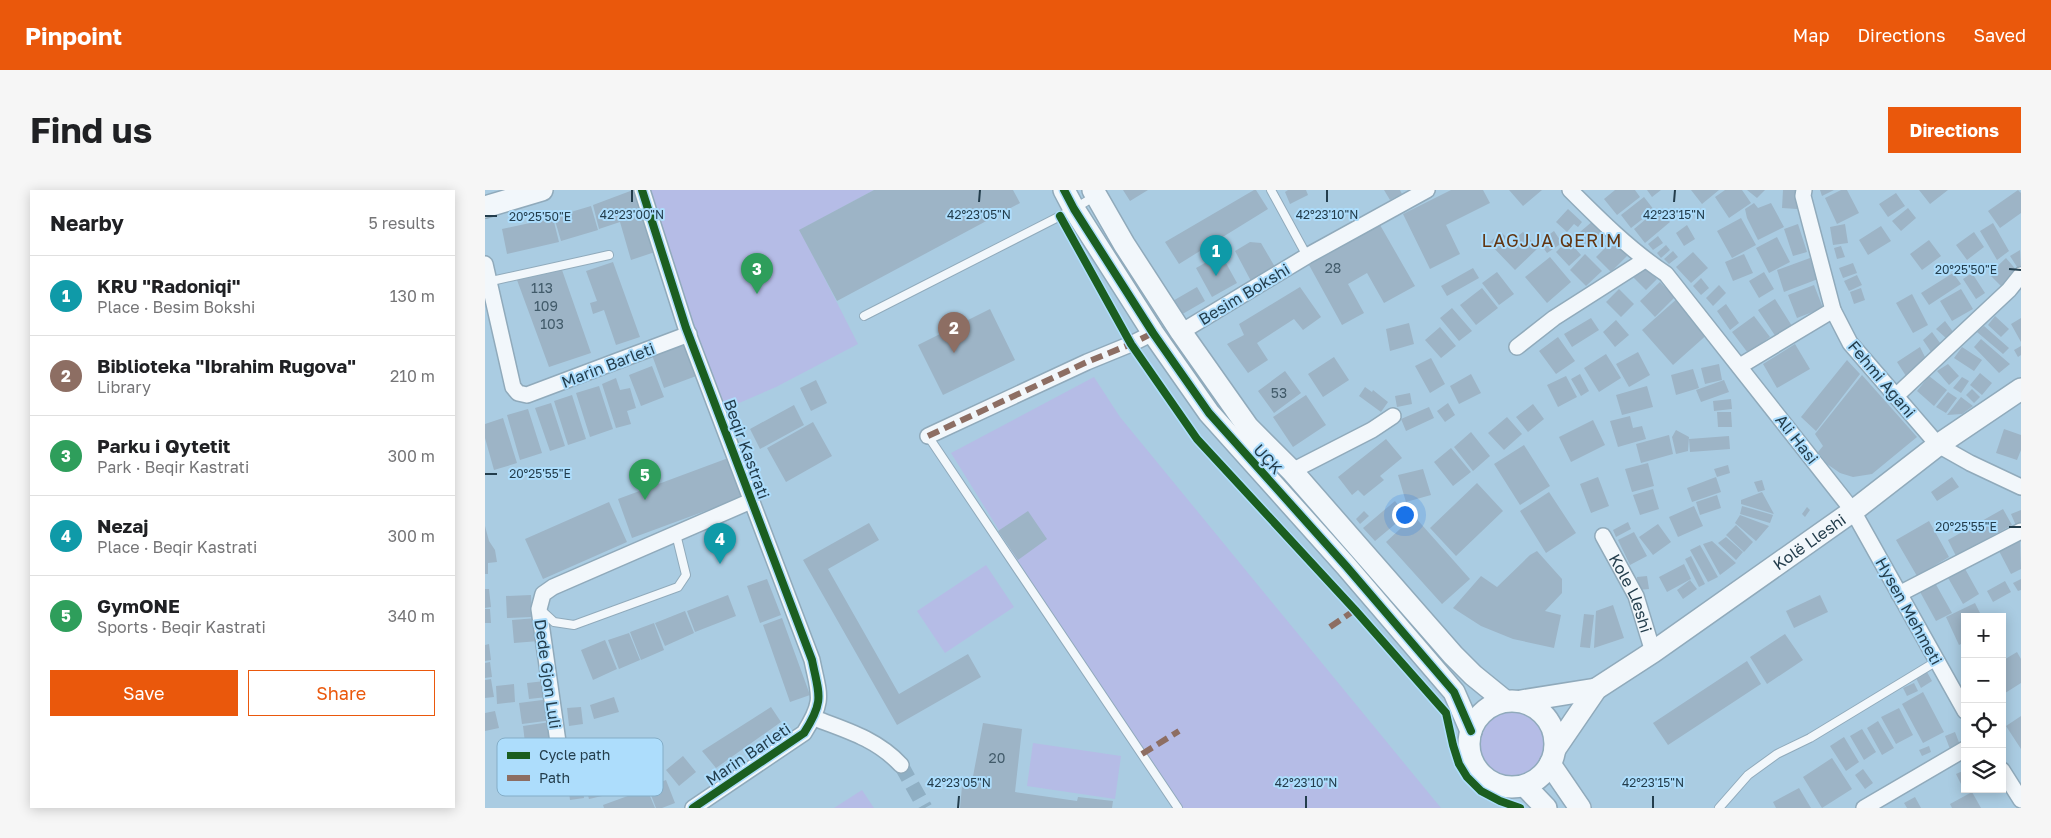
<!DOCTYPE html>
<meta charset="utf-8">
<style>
body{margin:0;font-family:"Golos Text",sans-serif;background:#f6f6f6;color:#202124}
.controls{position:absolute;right:15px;bottom:15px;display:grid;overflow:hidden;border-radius:0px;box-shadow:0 2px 12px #0003}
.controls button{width:45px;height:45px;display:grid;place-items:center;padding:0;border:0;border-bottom:1px solid #e0e0e0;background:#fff;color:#202124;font:25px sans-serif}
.you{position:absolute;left:919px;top:324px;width:18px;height:18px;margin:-12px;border:4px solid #fff;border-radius:50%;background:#1a73e8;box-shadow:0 0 0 8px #1a73e833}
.badge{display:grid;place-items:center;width:32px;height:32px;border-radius:50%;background:#ea580c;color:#fff;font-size:16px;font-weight:700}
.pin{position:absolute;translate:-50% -41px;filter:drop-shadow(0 1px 2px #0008)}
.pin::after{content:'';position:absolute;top:26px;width:18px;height:15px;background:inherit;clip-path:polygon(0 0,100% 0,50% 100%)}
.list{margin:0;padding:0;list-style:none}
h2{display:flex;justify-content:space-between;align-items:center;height:65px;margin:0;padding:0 20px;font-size:21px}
h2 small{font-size:16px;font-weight:400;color:#757577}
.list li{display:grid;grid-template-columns:32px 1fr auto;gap:15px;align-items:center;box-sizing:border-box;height:80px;padding:0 20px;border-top:1px solid #e0e0e0}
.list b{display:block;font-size:19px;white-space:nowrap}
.list p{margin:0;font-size:16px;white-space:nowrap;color:#757577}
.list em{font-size:16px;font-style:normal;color:#757577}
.actions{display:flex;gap:10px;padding:15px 20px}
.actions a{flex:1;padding:11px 0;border:1px solid #ea580c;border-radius:0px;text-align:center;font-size:18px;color:#ea580c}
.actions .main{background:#ea580c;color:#fff}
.icon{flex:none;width:28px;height:28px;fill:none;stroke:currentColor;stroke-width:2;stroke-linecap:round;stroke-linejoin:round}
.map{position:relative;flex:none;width:1536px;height:618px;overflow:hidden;border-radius:0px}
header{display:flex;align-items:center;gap:30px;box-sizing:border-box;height:70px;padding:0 25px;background:#ea580c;color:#fff}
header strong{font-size:24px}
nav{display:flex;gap:28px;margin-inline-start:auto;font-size:18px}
.intro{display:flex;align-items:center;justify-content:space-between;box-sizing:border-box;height:120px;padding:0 30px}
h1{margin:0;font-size:35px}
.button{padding:12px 22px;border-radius:0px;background:#ea580c;color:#fff;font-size:18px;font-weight:700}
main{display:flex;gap:30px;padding:0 30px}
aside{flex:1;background:#fff;border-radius:0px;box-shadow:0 2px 12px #0003}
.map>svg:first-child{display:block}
.green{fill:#b5bce6}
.building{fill:#9db4c6}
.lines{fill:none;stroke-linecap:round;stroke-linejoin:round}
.street-tunnel{stroke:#8fafc4;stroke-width:15;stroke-dasharray:15 8;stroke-linecap:butt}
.lane-casing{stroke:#90aabb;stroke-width:10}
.street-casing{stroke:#90aabb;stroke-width:18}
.secondary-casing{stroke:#90aabb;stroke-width:24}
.lane{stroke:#f2f7fb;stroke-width:8}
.street{stroke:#f2f7fb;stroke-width:15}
.secondary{stroke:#f2f7fb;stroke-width:21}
.quiet{stroke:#8d6e63;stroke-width:6;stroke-dasharray:12 6;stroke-linecap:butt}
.cycleway-casing{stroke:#adddfc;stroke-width:11}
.cycleway{stroke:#1b5e20;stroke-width:8}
.ticks{fill:none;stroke:#233d4c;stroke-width:2}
.labels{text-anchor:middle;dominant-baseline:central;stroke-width:4;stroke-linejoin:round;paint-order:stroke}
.number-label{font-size:14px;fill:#425b6a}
.street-label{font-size:16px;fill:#233d4c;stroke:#adddfc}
.neighbourhood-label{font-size:18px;letter-spacing:1px;fill:#633612;stroke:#adddfc}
.key{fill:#adddfc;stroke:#84adc7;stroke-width:1}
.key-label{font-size:14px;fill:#233d4c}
.ticks-label{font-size:12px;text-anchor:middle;fill:#233d4c;stroke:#adddfc;stroke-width:4;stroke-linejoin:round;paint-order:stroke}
</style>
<header>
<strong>Pinpoint</strong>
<nav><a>Map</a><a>Directions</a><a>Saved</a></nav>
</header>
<div class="intro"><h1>Find us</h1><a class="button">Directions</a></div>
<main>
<aside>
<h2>Nearby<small>5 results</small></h2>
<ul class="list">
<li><span class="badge" style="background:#0f9aa8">1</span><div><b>KRU &quot;Radoniqi&quot;</b><p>Place · Besim Bokshi</p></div><em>130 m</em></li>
<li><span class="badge" style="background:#8d6e63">2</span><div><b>Biblioteka &quot;Ibrahim Rugova&quot;</b><p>Library</p></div><em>210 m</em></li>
<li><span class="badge" style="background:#2e9e5b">3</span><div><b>Parku i Qytetit</b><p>Park · Beqir Kastrati</p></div><em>300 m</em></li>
<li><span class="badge" style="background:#0f9aa8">4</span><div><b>Nezaj</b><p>Place · Beqir Kastrati</p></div><em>300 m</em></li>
<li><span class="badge" style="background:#2e9e5b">5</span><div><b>GymONE</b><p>Sports · Beqir Kastrati</p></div><em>340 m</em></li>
</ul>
<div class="actions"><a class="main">Save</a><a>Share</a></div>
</aside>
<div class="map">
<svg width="1536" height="618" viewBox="0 0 1536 618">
<rect width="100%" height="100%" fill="#aacce2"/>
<path class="green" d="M162 0H389L315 40 373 154 291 197 238 220 193 97Z
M609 187 635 227 956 618H695L553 403 466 263Z
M501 375 529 417 460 463 432 421Z
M994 555a33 33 0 1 1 66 0a33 33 0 1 1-66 0Z
M548 553 636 566 630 609 542 596Z
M377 600 389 618H349Z"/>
<path class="building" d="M148 0 170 62 146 70 135 32 114 39 108 15Z
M389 0H528L535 13 352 111 314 40Z
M638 0H663L645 11Z
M769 0H771L783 19 694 74 680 52Z
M803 0H821L823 5 805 14 800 2Z
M899 0H915L917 4 905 10Z
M966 0H998L1005 13 961 35 975 64 945 79 918 24Z
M1024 0H1057L1038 16Z
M1130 0H1150L1155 7 1132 25 1119 9Z
M1162 0H1176L1167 7Z
M1206 0H1234L1217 14Z
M1240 0H1257L1266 13 1244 28 1230 7Z
M1262 0H1280L1272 8Z
M1298 0H1313L1312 19 1297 18Z
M1335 0H1349L1337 6Z
M1356 0H1362L1374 23 1352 34 1340 8Z
M1434 0H1463L1445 14Z
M1533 0 1536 3V23L1515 38 1503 21Z
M1411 3 1420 16 1403 27 1394 14Z
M1159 7 1169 20 1146 38 1136 25Z
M1269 13 1273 18 1286 13 1299 37 1273 50 1262 28 1260 19Z
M106 16 113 40 76 51 69 27Z
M1423 18 1431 28 1416 41 1407 31Z
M1083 19 1097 32 1093 37 1089 34 1082 42 1071 32Z
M1173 19 1185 32 1160 53 1149 39Z
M68 28 74 52 22 64 17 39Z
M1256 28 1271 55 1247 68 1232 41Z
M1109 30 1118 41 1097 58 1088 48Z
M1508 33 1524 61 1512 70 1495 41Z
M1313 34 1322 62 1308 66 1299 39Z
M1360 34 1363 53 1348 55 1345 37Z
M895 35 930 96 899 113 882 83 863 94 879 123 857 135 824 75Z
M1202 35 1210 49 1199 56 1191 43Z
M1396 36 1406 51 1383 65 1374 50Z
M1069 41 1077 53 1062 63 1054 52Z
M1016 42 1026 52 1038 42 1053 58 1030 80 1004 53Z
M1489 42 1499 57 1482 70 1471 55Z
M1173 46 1178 53 1168 60 1163 54Z
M1292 47 1305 72 1284 83 1271 58Z
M1083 50 1096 65 1084 76 1071 62Z
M1128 50 1143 65 1126 82 1111 67Z
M1444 50 1456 66 1437 80 1425 64Z
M765 52 776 53 790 77 766 91 750 61Z
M1181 55 1185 60 1176 68 1172 63Z
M1356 56 1360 67 1352 69 1349 58Z
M1535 60 1536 79 1534 80 1525 66Z
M1188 61 1193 67 1184 74 1179 69Z
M1208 62 1223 78 1206 93 1191 77Z
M736 64 752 93 727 107 711 78Z
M1100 64 1117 81 1101 96 1085 80Z
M1259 64 1268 83 1248 91 1240 72Z
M1065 67 1086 92 1062 113 1040 87Z
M1325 68 1333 89 1299 102 1292 80Z
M1521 68 1533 82 1517 97 1504 84Z
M128 72 155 147 131 155 119 120 108 124 105 113 112 111 101 81Z
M1368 73 1372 83 1358 88 1354 78Z
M1157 74 1172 89 1161 100 1146 85Z
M988 78 994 88 962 106 956 96Z
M77 80 106 163 64 177 32 90Z
M1012 82 1029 104 1014 115 997 93Z
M1279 82 1289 99 1274 108 1264 91Z
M1468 83 1476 94 1444 115 1436 103Z
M1487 83 1500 103 1491 109 1478 89Z
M1372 85 1377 95 1364 101 1359 91Z
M1216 88 1224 98 1216 105 1208 96Z
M1175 92 1190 107 1170 127 1155 111Z
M1234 95 1241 103 1228 116 1221 108Z
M1329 95 1338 118 1312 128 1303 105Z
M712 97 720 111 694 126 686 112Z
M815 97 836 127 818 140 809 129 772 153 783 170 763 183 742 154 759 145 754 134Z
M997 98 1013 118 991 135 975 115Z
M1376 98 1380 110 1369 114 1365 102Z
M1134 99 1149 114 1136 127 1121 112Z
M1476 99 1488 119 1467 131 1455 111Z
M1427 104 1443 135 1428 143 1411 113Z
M1194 107 1225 142 1188 175 1157 140Z
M1290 109 1307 136 1291 147 1273 120Z
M1241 114 1254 133 1245 140 1232 121Z
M967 118 987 141 974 151 955 128Z
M505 119 530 170 458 205 433 155Z
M1269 126 1285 147 1263 163 1247 142Z
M1510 126 1524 139 1516 147 1503 135Z
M1106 128 1114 140 1087 157 1079 144Z
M1536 128V152L1526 134Z
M1131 130 1144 145 1130 157 1118 142Z
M1460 131 1469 143 1462 149 1451 139Z
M924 133 929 154 905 161 901 139Z
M1499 136 1524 158 1518 164 1492 142Z
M955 137 971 156 956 168 940 150Z
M1447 142 1458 157 1448 165 1438 150Z
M1073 147 1090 171 1071 184 1054 161Z
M1496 149 1525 174 1514 183 1489 157Z
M202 153 214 185 179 198 167 165Z
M1310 154 1325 179 1292 198 1278 174Z
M1536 156V165L1533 167 1529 160Z
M1435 157 1442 171 1421 186 1412 172Z
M1477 157 1497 170 1489 181 1469 168Z
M1153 162 1165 185 1144 197 1131 174Z
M1121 164 1136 188 1114 202 1099 178Z
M849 167 864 190 838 207 823 184Z
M946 168 960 194 945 203 930 176Z
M1362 170 1375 184 1331 241 1316 227Z
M1234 174 1237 190 1220 194 1216 178Z
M1463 174 1474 186 1464 195 1452 181Z
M167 176 179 207 156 216 144 185Z
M1208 179 1214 198 1191 205 1186 185Z
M800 181 816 203 789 223 773 201Z
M1495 183 1507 193 1497 205 1485 195Z
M986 184 996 203 974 214 965 196Z
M1095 184 1104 201 1096 206 1086 189Z
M1377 185 1432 247 1387 284 1368 287 1355 283 1342 274 1333 262 1338 256 1330 244Z
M1081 186 1092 207 1073 217 1062 195Z
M1444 186 1462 200 1449 216 1432 201Z
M1477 187 1484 191 1476 203 1468 198Z
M131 188 135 200 145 198 151 218 142 221 146 234 131 238 117 194Z
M331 190 342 213 326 221 315 198Z
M1239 190 1244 202 1216 212 1211 200Z
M114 196 128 239 105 247 91 203Z
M1162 196 1168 217 1137 225 1131 205Z
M880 197 887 202 888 200 903 212 896 222 874 206Z
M1487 199 1495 207 1489 213 1481 205Z
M1463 202 1472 208 1461 223 1451 217Z
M925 203 927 214 912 217 910 206Z
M87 205 101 249 83 255 69 211Z
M821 205 841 235 808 257 788 227Z
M1476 207 1488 216 1477 224 1462 225Z
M1246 209 1247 219 1229 221 1228 211Z
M66 213 80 256 65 261 50 218Z
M963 213 970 225 960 232 952 221Z
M1048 214 1059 229 1043 242 1031 227Z
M309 215 319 235 275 259 265 239Z
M944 217 949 228 921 241 916 229Z
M43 219 57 263 35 270 22 225Z
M1232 222H1246L1247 237H1233Z
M1145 226 1148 238 1157 236 1161 249 1133 257 1125 231Z
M1022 227 1037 244 1019 260 1003 243Z
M18 228 32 273 9 280 0 248V234Z
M1108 230 1120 255 1086 272 1074 247Z
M328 232 347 266 301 292 282 258Z
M1519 239 1536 245V260L1532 270 1511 263Z
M1191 240 1204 247 1203 261 1191 264 1187 247Z
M986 242 1005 266 988 281 969 257Z
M1184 245 1188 264 1156 273 1151 254Z
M1244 246 1245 259 1205 262 1204 249Z
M901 249 917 268 895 286 899 290 879 306 873 300 867 305 853 287Z
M1039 255 1065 296 1035 315 1009 274Z
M966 258 986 282 968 296 949 272Z
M246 267 261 306 147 348 133 309Z
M1163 273 1169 296 1147 302 1140 279Z
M1243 275 1245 283 1232 287 1229 279Z
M938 279 946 305 921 312 913 285Z
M1113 287 1124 316 1106 323 1095 294Z
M1231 287 1236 302 1207 312 1202 298Z
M1467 287 1474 297 1452 311 1446 302Z
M1277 290 1280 300 1273 302 1269 292Z
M992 293 1018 321 971 366 945 338Z
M1168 299 1174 319 1155 325 1148 305Z
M1064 302 1091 343 1061 363 1035 321Z
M1277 302 1289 324 1256 314V310Z
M1232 305 1236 318 1215 325 1211 312Z
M910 311 921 325 890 351 878 338Z
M124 312 142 352 58 389 40 349Z
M1209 316 1218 336 1193 347 1184 327Z
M1257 316 1288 325 1285 333 1255 324Z
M1322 317 1325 320 1320 327 1317 324Z
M1518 319 1527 335 1471 366 1463 350Z
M1536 320V337L1532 338 1526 324Z
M543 321 562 349 533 370 513 341Z
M879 321 884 326 875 334 871 329Z
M1255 325 1284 336 1271 351 1250 333Z
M929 326 985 389 957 414 901 352Z
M1444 331 1464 367 1432 386 1411 350Z
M1143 332 1146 339 1131 347 1128 340Z
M384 333 394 350 343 379 414 504 483 464 496 487 412 535 318 370Z
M1173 334 1186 352 1168 365 1154 347Z
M1251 335 1268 352 1259 362 1241 345Z
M0 336 4 351 10 360 12 372 3 373V384H0Z
M1149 342 1162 366 1145 375 1133 350Z
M1241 347 1258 362 1251 370 1233 353Z
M1535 349 1536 379 1526 384 1514 361Z
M1227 351 1251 373 1235 385 1218 354Z
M1215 355 1233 387 1223 392 1205 360Z
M1052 361 1077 389V403L1060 421 1076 425 1069 458 1028 449 996 436 968 418 996 386 1012 397 1045 365Z
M1206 366 1220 394 1214 397 1200 369Z
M1199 374 1206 389 1182 402 1174 387Z
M1479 377 1494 404 1478 414 1462 386Z
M1162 386 1164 399 1153 400 1152 387Z
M282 389 296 425 275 433 262 396Z
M1536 389V400L1533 401 1528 393Z
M1205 390 1212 399 1198 409 1192 400Z
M1449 391 1467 423 1451 431 1434 400Z
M1520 391 1526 402 1508 412 1502 401Z
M0 399H4L6 417 0 418Z
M46 405 47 427 22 428 21 406Z
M243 405 251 426 210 442 202 421Z
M1335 405 1343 422 1309 438 1301 421Z
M1490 413 1497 427H1480V452L1474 455 1461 427Z
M1128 415 1139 448 1109 458 1111 421Z
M0 419H5L6 433H0Z
M200 421 209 443 180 456 170 433Z
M1099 424 1109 425 1105 458 1095 457Z
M52 428 54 451 29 453 27 430Z
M297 428 325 505 305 512 278 435Z
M169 433 179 460 156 470 145 442Z
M144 443 155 470 134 479 123 450Z
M1300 444 1318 470 1282 494 1265 467Z
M120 450 132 479 108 490 96 460Z
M4 454 6 470 0 471V455Z
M1532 462 1536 469V493L1517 505V471Z
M1262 471 1276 494 1183 555 1168 533Z
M5 472 7 487 0 488V473Z
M1442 482 1447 491 1436 498 1431 488Z
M6 489 9 507 0 508V490Z
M60 491 62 507 44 509 42 493Z
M1429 493 1433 501 1422 506 1418 498Z
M29 494 30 512 12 514 11 496Z
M1438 502 1459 542 1438 553 1417 514Z
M129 507 134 522 109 529 105 515Z
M65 509 68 530 37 534 34 513Z
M96 517 98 534 84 536 82 518Z
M286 517 296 532 231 578 217 561Z
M1414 518 1428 545 1411 554 1396 527Z
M10 521 14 538 0 541V523Z
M1536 526V559L1521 536Z
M1393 531 1409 558 1397 565 1382 538Z
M65 532 68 549 40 553 38 536Z
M498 533 537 539 530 602 592 611 593 607 628 611 627 618H475L477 596 486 597Z
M1377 539 1391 562 1379 570 1365 546Z
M1470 542 1475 555 1465 559 1460 546Z
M1359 547 1374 572 1361 581 1345 556Z
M1444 556 1446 562 1437 566 1434 560Z
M198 566 211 582 194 596 181 580Z
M1347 568 1367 599 1337 618 1318 587Z
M124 579 130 603 104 609 98 586Z
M1378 579 1388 593 1380 599 1370 585Z
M1480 580V597L1478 598 1471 584Z
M181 590 190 613 177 618H171L163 597Z
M97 592 99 608 85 610 83 594Z
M1314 598 1326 618H1291L1288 612Z
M162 599 170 618H119L118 615Z
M1487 602 1496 618H1467L1465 614Z
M1430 607 1436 618H1422L1419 613Z"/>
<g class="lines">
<path class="street-tunnel" d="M416 575 440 618"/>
<g class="lane-casing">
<path id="lane" d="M786 0 822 66
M2 92 124 65
M379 126 589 19 610 6
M443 246 693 618
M56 420 69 432 89 435 193 397 201 385 191 344
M1234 618 1263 585 1292 564 1325 548 1452 471"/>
</g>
<g class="street-casing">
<g id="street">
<path d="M157 0 201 138 327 470C334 505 340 510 319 543L208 618"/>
<path d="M1085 0C1115 30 1145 60 1181 84L1368 321 1480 521"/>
<path d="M1319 0 1318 6 1348 120 1365 153 1453 255 1485 273 1536 297"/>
<path d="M0 74 28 197 33 203 42 205 204 144"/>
<path d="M696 142 822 66 942 0"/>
<path d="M1032 157 1069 128 1160 70"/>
<path d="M1255 176 1348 120"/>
<path d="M1411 206 1524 100 1536 85"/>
<path d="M443 246 602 172 646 154 668 143"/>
<path d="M807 281 887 240 908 226"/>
<path id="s1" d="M1118 346 1151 406 1168 462"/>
<path d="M1414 404 1536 341"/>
<path d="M329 528C361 540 392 549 416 575"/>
<path d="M153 567 87 580 81 578 76 573 54 419 58 404 68 397 266 311"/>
<path d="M1517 580 1536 610"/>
<path d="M1379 618 1480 559"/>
</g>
</g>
<g class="secondary-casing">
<g id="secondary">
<path d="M579 0 589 19 668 143 724 223 861 376 969 502 986 541"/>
<path d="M608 0 639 54 696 142 763 237 807 281 968 465 988 485 1020 511"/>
<path d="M0 17 57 0"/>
<path d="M1036 511 1111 499"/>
<circle cx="1027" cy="554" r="43"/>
<path id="s2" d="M1070 559 1111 499 1168 462 1368 321 1453 255 1536 199"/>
<path d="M1065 574 1095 618"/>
<path d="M1040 596 1061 618"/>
</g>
</g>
<use href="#lane" class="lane"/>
<use href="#street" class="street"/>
<use href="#secondary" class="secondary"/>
<path class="quiet" d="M443 246 602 172 646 154 668 143
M845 437 870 420
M657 564 694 541"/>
<g class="cycleway-casing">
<path id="cycleway" d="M157 0 201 138 327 470C334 505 340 510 319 543L208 618
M579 0 589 19 668 143 724 223 861 376 969 502 986 541
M575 26 646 154 712 249 870 420 961 523 968 555 974 574 982 587 996 601 1015 611 1035 618"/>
</g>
<use href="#cycleway" class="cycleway"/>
</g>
<path class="ticks" d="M147 12V0M494 12 495 0M842 12V0M1189 12 1190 0M0 26H12M1524 79 1536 80M0 284H12M1524 337H1536M473 618 474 606M821 618V606M1168 618V606"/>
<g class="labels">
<g class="number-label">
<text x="848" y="77">28</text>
<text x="57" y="97">113</text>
<text x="61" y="115">109</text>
<text x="67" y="133">103</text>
<text x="794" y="202">53</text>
<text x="512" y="567">20</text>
</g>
<g class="street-label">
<text transform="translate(759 104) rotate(-31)">Besim Bokshi</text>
<text transform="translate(123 175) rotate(-21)">Marin Barleti</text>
<text transform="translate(1397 189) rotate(50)">Fehmi Agani</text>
<text transform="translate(1312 249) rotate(52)">Ali Hasi</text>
<text transform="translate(262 259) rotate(70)">Beqir Kastrati</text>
<text transform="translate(783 269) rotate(48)">UÇK</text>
<text stroke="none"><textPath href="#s2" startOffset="332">Kolë Lleshi</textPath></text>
<text stroke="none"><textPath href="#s1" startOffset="64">Kole Lleshi</textPath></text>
<text transform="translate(1424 421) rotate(61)">Hysen Mehmeti</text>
<text transform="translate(63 484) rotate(82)">Dede Gjon Luli</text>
<text transform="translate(263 564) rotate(-34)">Marin Barleti</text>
</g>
<g class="neighbourhood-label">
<text x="1067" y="50">LAGJJA QERIM</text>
</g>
</g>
<rect x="12" y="548" width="166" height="58" rx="8" class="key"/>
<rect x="22" y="562" width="23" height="7" fill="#1b5e20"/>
<rect x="22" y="585" width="23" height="6" fill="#8d6e63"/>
<g class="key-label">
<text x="54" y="570">Cycle path</text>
<text x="54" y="593">Path</text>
</g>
<g class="ticks-label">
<text x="147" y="29">42°23'00"N</text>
<text x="494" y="29">42°23'05"N</text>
<text x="842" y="29">42°23'10"N</text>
<text x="1189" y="29">42°23'15"N</text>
<text x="55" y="31">20°25'50"E</text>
<text x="1481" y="84">20°25'50"E</text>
<text x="55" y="288">20°25'55"E</text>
<text x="1481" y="341">20°25'55"E</text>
<text x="474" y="597">42°23'05"N</text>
<text x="821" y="597">42°23'10"N</text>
<text x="1168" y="597">42°23'15"N</text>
</g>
</svg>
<div class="controls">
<button>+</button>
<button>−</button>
<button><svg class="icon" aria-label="locate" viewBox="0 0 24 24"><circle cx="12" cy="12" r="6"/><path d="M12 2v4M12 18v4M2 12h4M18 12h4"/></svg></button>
<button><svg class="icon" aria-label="layers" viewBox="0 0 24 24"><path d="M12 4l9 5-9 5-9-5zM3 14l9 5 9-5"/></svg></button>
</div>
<div class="you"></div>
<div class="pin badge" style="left:731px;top:86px;background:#0f9aa8">1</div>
<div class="pin badge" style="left:469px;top:163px;background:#8d6e63">2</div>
<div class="pin badge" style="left:272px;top:104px;background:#2e9e5b">3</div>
<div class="pin badge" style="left:235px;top:374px;background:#0f9aa8">4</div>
<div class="pin badge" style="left:160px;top:310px;background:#2e9e5b">5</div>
</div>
</main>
